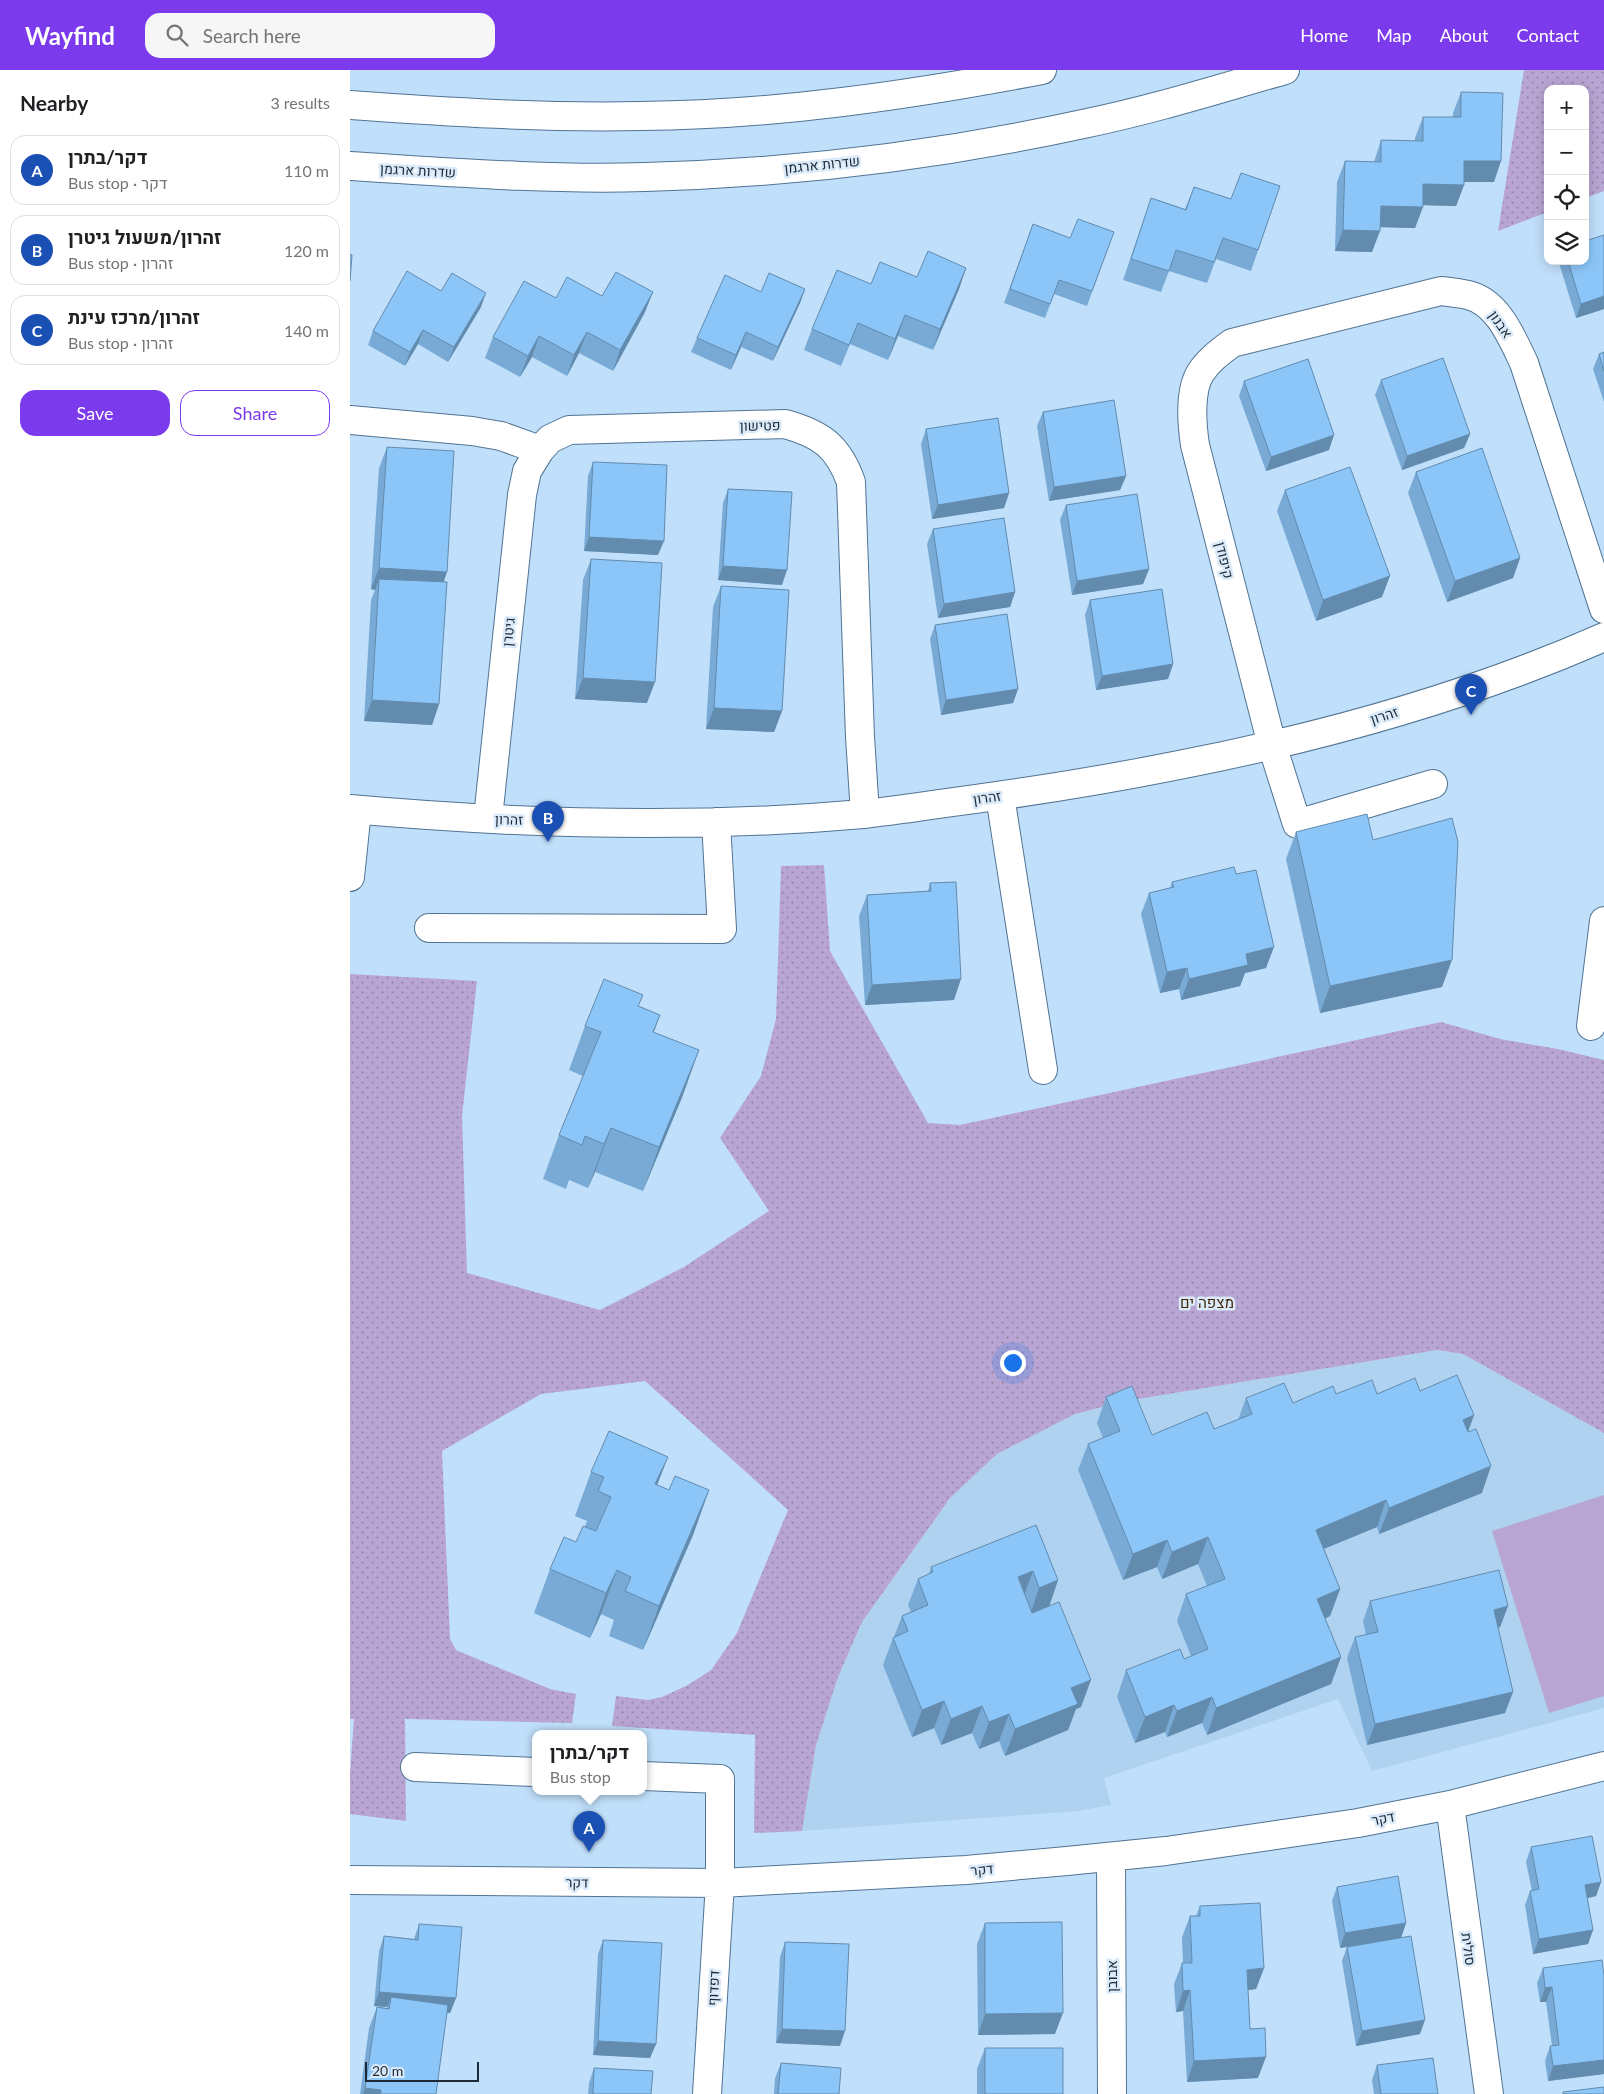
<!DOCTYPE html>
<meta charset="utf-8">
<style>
body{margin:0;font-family:Lato,Heebo,sans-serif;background:#f6f6f6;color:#202124}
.controls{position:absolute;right:15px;top:15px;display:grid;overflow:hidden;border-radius:10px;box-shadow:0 2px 12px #0003}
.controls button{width:45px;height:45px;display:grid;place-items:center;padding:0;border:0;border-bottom:1px solid #e0e0e0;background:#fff;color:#202124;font:25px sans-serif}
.scale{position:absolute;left:15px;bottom:12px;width:114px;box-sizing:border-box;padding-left:5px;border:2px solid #1b2a36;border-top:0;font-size:14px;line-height:18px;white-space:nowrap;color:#1b2a36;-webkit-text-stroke:4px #dbeaf8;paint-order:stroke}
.you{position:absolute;left:662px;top:1292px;width:18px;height:18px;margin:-12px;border:4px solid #fff;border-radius:50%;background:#1a73e8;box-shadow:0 0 0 8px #1a73e833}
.badge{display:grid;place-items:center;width:32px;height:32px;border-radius:50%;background:#7c3aed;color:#fff;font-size:16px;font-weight:700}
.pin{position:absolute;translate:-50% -41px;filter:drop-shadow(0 1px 2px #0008)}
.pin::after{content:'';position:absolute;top:26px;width:18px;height:15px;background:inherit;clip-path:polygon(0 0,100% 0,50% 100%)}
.popup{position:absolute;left:182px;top:1660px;width:115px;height:65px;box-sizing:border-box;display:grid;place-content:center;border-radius:10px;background:#fff;filter:drop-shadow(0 1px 4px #0005);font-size:16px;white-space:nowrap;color:#757577}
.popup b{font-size:19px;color:#202124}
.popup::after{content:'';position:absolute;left:50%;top:100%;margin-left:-10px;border:10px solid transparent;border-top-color:#fff}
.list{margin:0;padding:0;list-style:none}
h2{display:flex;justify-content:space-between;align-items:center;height:65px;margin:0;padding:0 20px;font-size:21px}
h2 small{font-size:16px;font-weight:400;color:#757577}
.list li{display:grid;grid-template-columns:32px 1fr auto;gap:15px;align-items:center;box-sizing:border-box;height:70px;margin:0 10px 10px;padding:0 10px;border:1px solid #e0e0e0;border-radius:15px}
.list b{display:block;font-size:19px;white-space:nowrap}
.list p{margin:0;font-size:16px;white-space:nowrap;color:#757577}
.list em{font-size:16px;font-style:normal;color:#757577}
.actions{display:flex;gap:10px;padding:15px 20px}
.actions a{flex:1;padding:11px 0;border:1px solid #7c3aed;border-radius:15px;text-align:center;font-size:18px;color:#7c3aed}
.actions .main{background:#7c3aed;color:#fff}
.icon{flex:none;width:28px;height:28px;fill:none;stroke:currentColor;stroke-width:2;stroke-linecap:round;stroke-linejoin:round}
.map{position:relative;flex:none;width:1254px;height:2024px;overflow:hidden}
header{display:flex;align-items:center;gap:30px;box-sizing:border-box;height:70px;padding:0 25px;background:#7c3aed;color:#fff}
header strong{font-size:24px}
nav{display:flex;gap:28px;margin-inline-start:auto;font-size:18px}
.search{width:350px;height:45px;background:#f6f6f6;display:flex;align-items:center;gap:12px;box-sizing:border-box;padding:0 18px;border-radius:15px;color:#757577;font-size:19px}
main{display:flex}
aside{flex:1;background:#fff}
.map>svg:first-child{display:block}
.built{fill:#afd2f1}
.grass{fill:#b9a5d3}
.park{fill:url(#park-dots)}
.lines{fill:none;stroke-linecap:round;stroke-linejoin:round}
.minor-casing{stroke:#507493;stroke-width:30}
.minor{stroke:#fff;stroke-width:28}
.wall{fill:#78aad5}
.shaded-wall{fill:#628bae}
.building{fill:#8cc6f8;stroke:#628bae}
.labels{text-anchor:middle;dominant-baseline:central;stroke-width:5;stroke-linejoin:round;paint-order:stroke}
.street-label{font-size:14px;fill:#1b2a36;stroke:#dbeaf8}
.neighbourhood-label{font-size:15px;fill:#442909;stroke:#dbeaf8}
</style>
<header>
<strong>Wayfind</strong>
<div class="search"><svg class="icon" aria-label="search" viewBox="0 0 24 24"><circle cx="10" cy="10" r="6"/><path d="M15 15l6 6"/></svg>Search here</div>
<nav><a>Home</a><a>Map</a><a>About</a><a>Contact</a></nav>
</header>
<main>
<aside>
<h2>Nearby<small>3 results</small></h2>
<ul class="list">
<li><span class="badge" style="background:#1a4fb4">A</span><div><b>דקר/בתרן</b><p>Bus stop · דקר</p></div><em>110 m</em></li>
<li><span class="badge" style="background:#1a4fb4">B</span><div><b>זהרון/משעול גיטרן</b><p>Bus stop · זהרון</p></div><em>120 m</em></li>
<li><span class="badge" style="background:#1a4fb4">C</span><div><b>זהרון/מרכז עינת</b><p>Bus stop · זהרון</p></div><em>140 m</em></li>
</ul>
<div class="actions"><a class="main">Save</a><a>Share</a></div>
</aside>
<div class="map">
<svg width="1254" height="2024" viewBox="0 0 1254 2024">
<defs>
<pattern id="park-dots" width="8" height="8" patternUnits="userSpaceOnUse" patternTransform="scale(1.25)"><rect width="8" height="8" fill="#b9a5d3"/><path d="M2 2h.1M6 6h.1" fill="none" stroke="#9687ac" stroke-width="1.8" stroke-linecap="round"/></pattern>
</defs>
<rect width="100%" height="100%" fill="#c0dffb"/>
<path class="built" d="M1087 1280 1113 1284 1254 1363V1638L1022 1701 988 1629 754 1708 761 1735 729 1741 452 1761 466 1675 488 1607 512 1552 600 1428 647 1384 725 1344 776 1331Z"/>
<path class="grass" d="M1254 1425V1626L1199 1643 1142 1461Z"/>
<path class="park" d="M1174 0H1254V121L1235 128V19H1198V142L1148 161Z
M474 795 480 881 578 1053 610 1055 1091 952 1150 969 1208 979 1254 990V1363L1113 1284 1087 1280 776 1331 725 1344 647 1384 600 1428 512 1552 488 1607 466 1675 452 1761 404 1763 405 1665 262 1656 266 1626 298 1630 312 1627 338 1615 361 1600 387 1563 438 1440 295 1311 191 1324 92 1381 100 1569 106 1580 200 1619 226 1624 222 1653 55 1649 56 1751 0 1744V1704L4 1649H0V904L127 911 112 1046 117 1203 250 1240 334 1197 419 1141 370 1068 411 1006 426 949 431 796Z"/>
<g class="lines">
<g class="minor-casing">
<path id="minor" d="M0 35C97 42 194 48 291 46 425 45 561 25 692 0
M0 96C98 102 196 110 295 107 442 103 590 85 733 54 802 40 868 19 935 0
M0 350 122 361 151 366 190 380 200 369 219 360 435 354C471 364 488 376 501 412L510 667 515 744
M1083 714 947 754 922 675 845 375C842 355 839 320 851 302 859 290 870 282 882 273L1091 221C1100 222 1109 223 1118 225 1148 232 1162 268 1174 293L1254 539
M650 726 693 1000
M0 739C168 754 345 759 513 744 541 741 569 737 596 733 672 723 749 711 824 696 969 668 1118 627 1254 567
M138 748 172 425 177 401 190 380
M0 807 7 740
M79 858 372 859 366 752
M1241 956 1254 851
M65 1697 185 1702
M293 1706 370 1709V1813L357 2024
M1100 1735 1139 2024
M761 1787 762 2024
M0 1810 370 1813 616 1800 717 1791 816 1781 1008 1753 1100 1735 1254 1696"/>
</g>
<use href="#minor" class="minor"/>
</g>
<path class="wall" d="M1111 22 1144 112H1114V115L1106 136 1073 135 1065 158 1030 157 1022 182 985 181 987 112 995 91 1024 92 1031 70 1065 71V68L1073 47H1103V43Z
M930 116 901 201 866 189 857 213 819 201 811 222 773 210 801 128 835 139 844 117 881 129Z
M683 154 720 168 764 162 737 236 704 224 695 248 654 233Z
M1209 191H1235L1254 239 1226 248 1209 193Z
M616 198 609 219 583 280 548 266 538 290 500 274 491 296 454 280 462 259 521 214 567 207Z
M455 219 450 233 423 291 391 277 381 300 341 282 347 268 411 222Z
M252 226 295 242 263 301 229 283 217 306 182 287 170 307 135 288 143 267 206 228Z
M131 237 98 292 68 274 55 296 18 275 23 261Z
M1254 282V332L1243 299 1249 284Z
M1031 310 1120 364 1114 378 1052 400 1025 325Z
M894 311 979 380 916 401 889 326Z
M693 342 776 406 770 420 699 431 687 356Z
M576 359 659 423 654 438 582 449 571 374Z
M37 377 94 512 89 634 82 655 14 651 21 530 25 520 21 519 29 398Z
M243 392 308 485 234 481 238 406Z
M1066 402 1170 488 1163 508 1097 532 1058 423Z
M378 419 432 515 368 510 373 433Z
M935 420 1032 527 966 551 927 441Z
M716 435 799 499 793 514 722 525 710 450Z
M583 459 665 522 660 537 588 548 577 474Z
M241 489 297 633 225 629 233 510Z
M371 516 432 641 424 662 356 659 363 537Z
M740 530 823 594 818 609 746 620 735 545Z
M585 555 668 619 663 633 591 645 580 569Z
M946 762 1023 770 1092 917 970 943 936 789Z
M886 804 916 898 895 903 890 916 831 930 829 919 810 923 791 844 799 823 820 818 822 812Z
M580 813 604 930 515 935 509 846 517 825 578 821Z
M289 936 310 945 304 962 333 1025 293 1121 245 1102 238 1118 219 1110 216 1119 193 1109 209 1065 233 1006 219 1000 235 956Z
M1070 1321 1124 1345 1118 1362 1132 1423 1029 1464 1027 1457 974 1479 990 1519 980 1546 975 1549 991 1587 981 1614 857 1665 852 1653 817 1667 815 1662 785 1673 767 1627 776 1600 834 1589 841 1586 827 1551 836 1524 857 1516 848 1494 812 1509 807 1497 773 1510 728 1400 738 1374 753 1368 747 1353 756 1327 802 1365 864 1359 888 1350 896 1328 943 1333 986 1324H1027Z
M241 1402 307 1415 319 1420H359L343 1465 293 1580 259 1566 264 1550 251 1544 240 1568 184 1543 200 1499 226 1472 235 1456 237 1451 225 1446Z
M686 1455 708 1510 699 1536 731 1637 726 1639 718 1660 655 1686 649 1671 629 1679 622 1663 591 1675 584 1658 562 1667 533 1595 543 1568 544 1567 552 1546 561 1542 558 1535 568 1509 579 1504 581 1497Z
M1020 1531 1158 1536 1150 1557 1148 1558 1155 1643 1017 1675 997 1588 1005 1567 1016 1565 1013 1551Z
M1181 1777 1251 1812 1246 1826 1237 1828 1243 1860 1238 1874 1183 1884 1175 1835 1180 1821H1182L1176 1792Z
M987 1817 1056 1853 1051 1868 990 1878 982 1831Z
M850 1836 914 1898 906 1919 898 1920 900 1959 908 2008 837 2012 833 1941 826 1942 824 1914 832 1893H833L832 1867 840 1846H846Z
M635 1853 705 1964 628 1965 627 1874Z
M69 1854 106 1928 100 1943 97 1942 86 2024H10L19 1958 27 1937 37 1938V1937L24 1936 29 1881 34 1866 64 1869Z
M253 1870 306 1974 300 1988 243 1985 248 1884Z
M435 1872 490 1976 426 1973 430 1887Z
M997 1877 1070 1964 1006 1976 992 1891Z
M1193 1898 1254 1905V2004L1198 2011 1195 1991 1200 1976H1202L1196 1932H1190L1187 1913Z
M635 1978 713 2024H627V1999Z
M431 1993 489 2024H424L425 2008Z
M1027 1995 1088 2024H1024L1022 2010Z
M244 1998 301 2024H238L239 2013Z"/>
<path class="shaded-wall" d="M1114 91H1151L1144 112H1107Z
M1073 114 1114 115 1106 136 1066 135Z
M1031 136 1073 137 1065 158 1023 157Z
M993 160 1030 161 1022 182 985 181Z
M616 198 609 219 583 280 590 259Z
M455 219 450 233 423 291 428 277Z
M303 222 295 242 263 301 270 280Z
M136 223 131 237 98 292 104 277Z
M1254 226V239L1226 248 1231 234Z
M555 245 548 266 538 290 545 269Z
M73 260 68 274 55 296 60 282Z
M237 262 229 283 217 306 224 285Z
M396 262 391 277 381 300 386 285Z
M189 266 182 287 170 307 178 286Z
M1120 364 1114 378 1052 400 1057 386Z
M984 365 979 380 916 401 921 387Z
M776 406 770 420 699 431 704 417Z
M659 423 654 438 582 449 588 435Z
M239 467 314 471 308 485 234 481Z
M1170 488 1163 508 1097 532 1105 511Z
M373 496 437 500 432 515 368 510Z
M29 498 97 502 90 523 29 509 25 520 21 519Z
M799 499 793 514 722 525 727 511Z
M1040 506 1032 527 966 551 973 530Z
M665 522 660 537 588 548 594 534Z
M823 594 818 609 746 620 752 606Z
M233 608 305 612 297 633 225 629Z
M668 619 663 633 591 645 596 630Z
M22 630 89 634 82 655 14 651Z
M364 638 432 641 424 662 356 659Z
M924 877 916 898 895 903 890 916 831 930 839 909 896 884Z
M1102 890 1092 917 970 943 980 916Z
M837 898 829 919 810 923 817 902Z
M611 909 604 930 515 935 522 915Z
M349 980 333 1025 293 1121 309 1077Z
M261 1058 245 1102 238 1118 254 1074Z
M1124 1345 1114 1372 1113 1350Z
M318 1387 301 1431 305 1414Z
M1141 1396 1132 1423 1029 1464 1039 1438Z
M359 1420 343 1465 293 1580 309 1536Z
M1036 1430 1027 1457 956 1486 966 1460Z
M858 1467 848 1494 812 1509 822 1482Z
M817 1470 807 1497 773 1510 783 1484Z
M267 1500 251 1544 240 1568 256 1523Z
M683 1501 673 1528 668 1507Z
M708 1510 699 1537 680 1545 689 1518Z
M990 1519 980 1546 957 1556 967 1529Z
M1158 1536 1150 1557 1136 1561 1144 1540Z
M991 1587 981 1614 857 1665 866 1638Z
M741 1610 731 1637 726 1639 718 1660 655 1686 665 1659 721 1618Z
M1163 1622 1155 1643 1017 1675 1025 1654Z
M862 1627 852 1653 817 1667 827 1641Z
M594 1631 584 1658 562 1667 572 1640Z
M824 1635 815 1662 785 1673 795 1647Z
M632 1636 622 1663 591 1675 601 1649Z
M659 1644 649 1671 629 1679 639 1652Z
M1251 1812 1246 1826 1230 1830 1235 1815Z
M1056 1853 1051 1868 990 1878 995 1863Z
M1243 1860 1238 1874 1183 1884 1189 1869Z
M914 1898 906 1919 889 1921 897 1900Z
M1202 1917 1196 1932H1190L1195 1918Z
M840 1920 833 1941 826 1942 833 1921Z
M29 1922 106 1928 100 1943 39 1937 41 1927 37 1937 24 1936Z
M713 1943 705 1964 628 1965 635 1944Z
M1075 1950 1070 1964 1006 1976 1012 1961Z
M432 1959 495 1961 490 1976 426 1973Z
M248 1971 306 1974 300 1988 243 1985Z
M916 1987 908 2008 837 2012 844 1991Z
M1254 1990V2004L1198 2011 1203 1996Z
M15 2018 31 2020 30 2024H13Z"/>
<path class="building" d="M1111 22 1153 23 1151 91H1114V115L1073 114V137L1031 136 1030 161 993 160 995 91 1031 92V70L1073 71V47H1111Z
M891 103 930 116 908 180 873 168 864 192 826 180 819 201 781 189 801 128 836 140 844 117 881 129Z
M728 149 764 162 742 221 709 210 700 234 660 219 683 154 720 168Z
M1254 165V226L1231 234 1218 191H1235V171Z
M578 181 616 198 590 259 555 245 545 269 508 253 499 275 462 259 487 200 521 214 530 192 567 207Z
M0 184 2 185 0 211Z
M57 201 91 221 102 203 136 223 104 277 73 260 60 282 23 261Z
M266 202 303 222 270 280 237 262 224 285 189 266 178 286 143 267 174 211 206 228 217 207 252 226Z
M419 203 455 219 428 277 396 262 386 285 347 268 375 205 411 222Z
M1254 282V301L1249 284Z
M1093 288 1120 364 1057 386 1031 310Z
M958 289 984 365 921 387 894 311Z
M764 330 776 406 704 417 693 342Z
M648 348 659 423 588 435 576 359Z
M37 377 104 381 97 502 29 498Z
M1132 378 1170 488 1105 511 1066 402Z
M243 392 317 395 314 471 239 467Z
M1000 397 1040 506 973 530 935 420Z
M378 419 442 422 437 500 373 496Z
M787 424 799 499 727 511 716 435Z
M654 448 665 522 594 534 583 459Z
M241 489 312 493 305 612 233 608Z
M29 509 97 512 89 634 22 630Z
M371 516 439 520 432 641 364 638Z
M812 519 823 594 752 606 740 530Z
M657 544 668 619 596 630 585 555Z
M1017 744 1023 770 1102 748 1108 772 1102 890 980 916 946 762Z
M884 797 886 804 906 800 924 877 896 884 898 895 839 909 837 898 817 902 799 823 824 817 822 812Z
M606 812 611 909 522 915 517 825 581 821 580 813Z
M254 909 293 925 288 936 310 945 303 962 349 980 309 1077 261 1058 254 1074 235 1066 232 1075 209 1065 251 962 235 956Z
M1107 1305 1124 1345 1113 1350 1118 1362 1126 1359 1141 1396 1039 1438 1036 1430 966 1460 990 1519 967 1529 991 1587 866 1638 862 1627 827 1641 824 1635 795 1647 776 1600 830 1579 834 1589 858 1579 836 1524 875 1509 858 1467 822 1482 817 1470 783 1484 738 1374 770 1361 756 1327 782 1316 802 1365 857 1342 864 1359 902 1344 896 1328 934 1313 943 1333 983 1316 986 1324 1022 1310 1027 1324 1065 1308 1070 1321Z
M259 1361 318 1387 305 1414 319 1420 325 1406 359 1420 309 1536 275 1521 281 1507 267 1500 256 1523 200 1499 214 1467 226 1472 233 1456 246 1461 261 1427 248 1421 254 1407 241 1402Z
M686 1455 708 1510 689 1518 683 1501 668 1507 682 1543 709 1532 741 1610 721 1618 728 1634 665 1659 659 1644 639 1652 632 1636 601 1649 594 1631 572 1640 543 1568 558 1561 552 1546 578 1535 568 1509 583 1502 581 1497Z
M1149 1500 1158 1536 1144 1540 1163 1622 1025 1654 1005 1567 1028 1562 1020 1531Z
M1242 1766 1251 1812 1235 1815 1243 1860 1189 1869 1180 1821 1189 1819 1181 1777Z
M1048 1806 1056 1853 995 1863 987 1817Z
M910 1833 914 1898 897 1900 900 1959 915 1958 916 1987 844 1991 840 1920 833 1921 832 1893H842L840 1846H850V1836Z
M712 1852 713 1943 635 1944V1853Z
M69 1854 112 1857 106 1928 29 1922 34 1866 68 1870Z
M1061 1866 1075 1950 1012 1961 997 1877Z
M253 1870 312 1873 306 1974 248 1971Z
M435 1872 499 1874 495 1961 432 1959Z
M1252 1890 1254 1905V1990L1203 1996 1200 1976 1209 1975 1202 1917 1195 1918 1193 1898Z
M41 1927 98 1935 86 2024H31V2020L15 2018 27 1937 39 1939Z
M635 1978H713V2024H635Z
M1083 1988 1088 2024H1031L1027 1995Z
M431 1993 491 1998 489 2024H428Z
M244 1998 303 2001 301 2024H243Z
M1254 2017V2024H1213V2022Z"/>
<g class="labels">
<g class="street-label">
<text transform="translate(472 94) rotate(-6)">שדרות ארגמן</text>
<text transform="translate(68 100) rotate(3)">שדרות ארגמן</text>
<text transform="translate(1151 254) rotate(55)">אבנון</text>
<text transform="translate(410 355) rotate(-1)">פטישון</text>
<text transform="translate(875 490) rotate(76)">קיפודן</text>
<text transform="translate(158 562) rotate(-84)">גיטרן</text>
<text transform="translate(1034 645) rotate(-18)">זהרון</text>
<text transform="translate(637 727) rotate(-8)">זהרון</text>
<text transform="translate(159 749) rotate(2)">זהרון</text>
<text transform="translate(1033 1748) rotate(-11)">דקר</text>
<text transform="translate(632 1799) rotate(-5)">דקר</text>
<text transform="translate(227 1812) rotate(1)">דקר</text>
<text transform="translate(1119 1879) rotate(82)">סולית</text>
<text transform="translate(761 1906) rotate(-90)">אבובן</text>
<text transform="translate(363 1918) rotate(-87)">דפדוף</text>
</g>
<g class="neighbourhood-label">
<text x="857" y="1232">מצפה ים</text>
</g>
</g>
</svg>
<div class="controls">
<button>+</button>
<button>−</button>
<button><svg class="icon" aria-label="locate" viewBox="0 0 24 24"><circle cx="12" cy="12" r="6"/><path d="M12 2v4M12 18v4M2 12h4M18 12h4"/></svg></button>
<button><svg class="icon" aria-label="layers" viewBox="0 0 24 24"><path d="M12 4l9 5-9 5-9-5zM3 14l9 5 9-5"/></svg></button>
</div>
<div class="scale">20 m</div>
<div class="you"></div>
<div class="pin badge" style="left:239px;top:1782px;background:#1a4fb4">A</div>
<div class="popup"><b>דקר/בתרן</b>Bus stop</div>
<div class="pin badge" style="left:198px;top:772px;background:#1a4fb4">B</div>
<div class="pin badge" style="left:1121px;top:645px;background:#1a4fb4">C</div>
</div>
</main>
